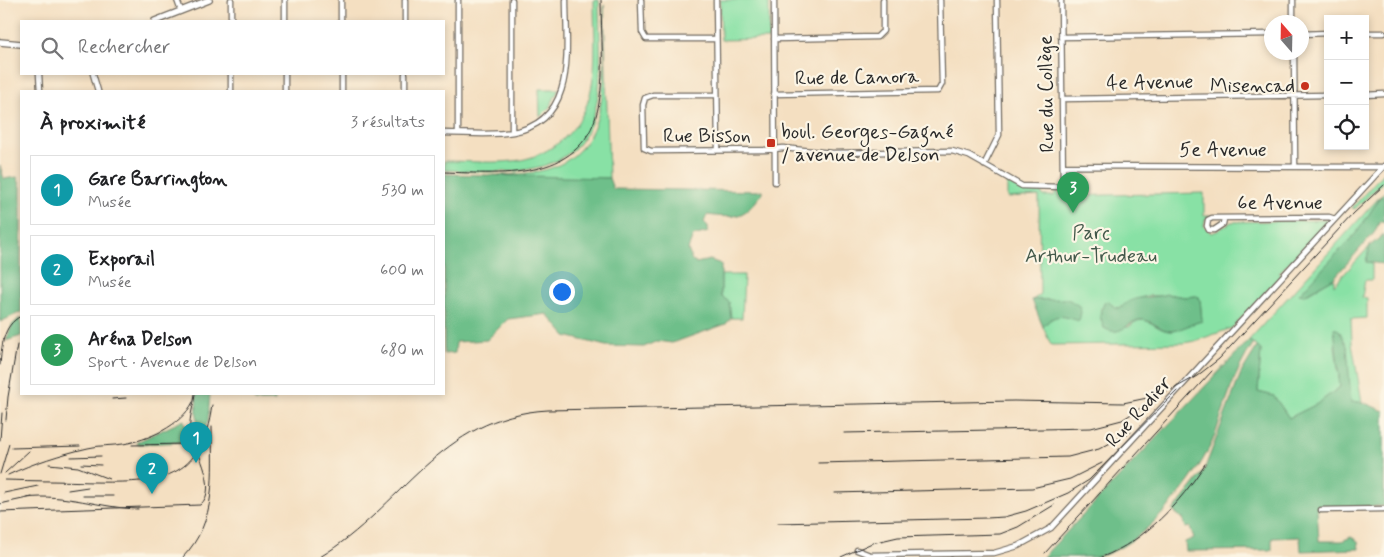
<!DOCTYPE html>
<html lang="fr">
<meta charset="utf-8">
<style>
body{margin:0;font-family:Mynerve,sans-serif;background:#f2f2f2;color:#202124}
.controls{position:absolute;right:15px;top:15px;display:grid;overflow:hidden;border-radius:0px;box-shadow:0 2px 8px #0003}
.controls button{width:45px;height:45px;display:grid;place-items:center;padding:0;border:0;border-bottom:1px solid #e0e0e0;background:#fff;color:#202124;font:25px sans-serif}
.compass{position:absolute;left:1264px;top:15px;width:45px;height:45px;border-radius:50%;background:#fff;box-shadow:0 2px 8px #0003;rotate:340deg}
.you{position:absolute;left:561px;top:291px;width:18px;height:18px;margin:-12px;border:4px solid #fff;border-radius:50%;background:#1a73e8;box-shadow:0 0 0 8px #1a73e833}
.badge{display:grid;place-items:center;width:32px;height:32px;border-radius:50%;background:#0f766e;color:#fff;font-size:16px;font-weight:700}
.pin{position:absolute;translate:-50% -41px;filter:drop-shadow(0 1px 2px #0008)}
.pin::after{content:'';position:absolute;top:26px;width:18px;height:15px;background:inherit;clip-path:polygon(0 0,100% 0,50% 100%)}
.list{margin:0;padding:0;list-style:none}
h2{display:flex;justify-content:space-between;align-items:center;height:65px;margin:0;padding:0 20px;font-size:21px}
h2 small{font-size:16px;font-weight:400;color:#757577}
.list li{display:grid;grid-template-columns:32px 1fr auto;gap:15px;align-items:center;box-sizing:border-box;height:70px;margin:0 10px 10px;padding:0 10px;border:1px solid #e0e0e0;border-radius:0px}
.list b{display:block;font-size:19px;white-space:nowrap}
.list p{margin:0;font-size:16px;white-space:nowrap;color:#757577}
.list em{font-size:16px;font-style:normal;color:#757577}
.icon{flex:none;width:28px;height:28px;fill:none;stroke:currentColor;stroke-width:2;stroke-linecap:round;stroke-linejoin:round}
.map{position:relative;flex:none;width:1384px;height:557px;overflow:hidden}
.search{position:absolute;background:#fff;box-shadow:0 2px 8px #0003;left:20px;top:20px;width:425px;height:55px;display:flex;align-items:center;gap:12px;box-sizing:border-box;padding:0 18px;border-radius:0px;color:#757577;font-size:19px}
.panel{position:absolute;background:#fff;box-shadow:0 2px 8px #0003;left:20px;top:90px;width:425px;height:305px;border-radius:0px}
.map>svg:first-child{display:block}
.green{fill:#88e1a5;stroke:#5a8668;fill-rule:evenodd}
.forest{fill:#6ebf8a;stroke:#4c755a}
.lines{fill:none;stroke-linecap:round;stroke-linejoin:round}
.street-casing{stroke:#716a60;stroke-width:7}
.secondary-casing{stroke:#716a60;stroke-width:8}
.street{stroke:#fff;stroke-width:4.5}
.secondary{stroke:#fff;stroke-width:5.5}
.tram{stroke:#2b2b2b;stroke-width:1}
.rail{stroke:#2b2b2b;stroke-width:1}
.poi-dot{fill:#c8321e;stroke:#fcf5e5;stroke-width:2}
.labels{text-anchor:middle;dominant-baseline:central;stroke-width:4.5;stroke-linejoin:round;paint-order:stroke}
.street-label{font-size:20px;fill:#2b2b2b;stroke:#fcf5e5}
.poi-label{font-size:20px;fill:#2b2b2b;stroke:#fcf5e5;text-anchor:end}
.park-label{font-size:20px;fill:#42584a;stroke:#fcf5e5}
</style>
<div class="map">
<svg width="1384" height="557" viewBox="0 0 1384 557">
<rect width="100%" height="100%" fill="#fcf5e5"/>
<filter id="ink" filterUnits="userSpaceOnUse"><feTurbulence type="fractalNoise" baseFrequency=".02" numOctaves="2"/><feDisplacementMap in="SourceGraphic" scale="10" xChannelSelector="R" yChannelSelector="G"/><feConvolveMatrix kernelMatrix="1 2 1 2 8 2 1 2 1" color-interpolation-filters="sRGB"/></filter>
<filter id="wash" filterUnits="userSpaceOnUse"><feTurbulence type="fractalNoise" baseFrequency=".0096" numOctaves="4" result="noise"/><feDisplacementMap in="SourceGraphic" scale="20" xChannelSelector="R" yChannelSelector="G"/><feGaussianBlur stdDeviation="1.12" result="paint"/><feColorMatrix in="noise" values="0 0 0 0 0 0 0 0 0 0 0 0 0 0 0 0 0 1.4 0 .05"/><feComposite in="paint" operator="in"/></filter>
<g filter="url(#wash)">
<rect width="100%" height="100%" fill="#f4dfc1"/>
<path class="green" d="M594 0H599C599 59 615 149 539 167 509 175 475 171 444 170V161C469 161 496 164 521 160 536 157 550 150 562 140 603 106 594 49 594 0Z
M720 0H769V39L721 40Z
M604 5 609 178 486 176C508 174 533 175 554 167 616 143 603 58 604 5Z
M539 89H559L549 108 540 117Z
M1384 172V181L1355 209 1352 208Z
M1007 183 1021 190 1042 193 1043 196H1054L1056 190 1062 196 1204 193V216H1210L1205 220 1204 226 1211 233 1217 231 1231 222 1327 220 1328 222 1279 273 1281 275 1232 328 1195 341 1183 343 1051 345 1043 327C1052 316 1060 313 1072 319L1068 299 1032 300 1040 295 1039 196 1007 198ZM1167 294 1185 297 1197 296 1200 299 1202 321C1192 323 1180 330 1172 331 1154 332 1147 309 1129 327L1104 328 1100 316 1101 308 1113 305 1114 308C1127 308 1135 299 1146 296 1154 295 1159 297 1167 294Z
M1384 192V198L1381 196 1358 231 1300 294 1305 295 1334 278V285L1370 246 1366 262 1372 263V280H1365L1362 297 1367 298V318L1351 319 1352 343 1362 402H1350L1347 346 1335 345 1340 387 1317 404 1289 418 1274 396 1258 392 1261 350 1249 340Z
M721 275H744L742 318H731L729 302 721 296Z"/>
<path class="forest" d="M0 166 4 179 17 177 21 187V312L0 322Z
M444 174 609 178 613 189 764 191C745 217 739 219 707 215L704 222 708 226V232L693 236 688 249 692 261 696 263 710 260 721 264V296L729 302 731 318 726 324 672 343 657 341 644 347 606 346 566 336 547 314 508 319 487 340 456 342 455 353 444 354Z
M1381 196 1384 198V222L1380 221 1374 233 1334 278 1304 295 1299 294 1358 231Z
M1384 234V264L1366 262 1370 246Z
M1167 294 1185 297 1197 296 1200 299 1202 321C1193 323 1180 330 1172 331 1161 332 1151 318 1139 320 1128 322 1120 338 1104 328L1100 316 1104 303 1109 302 1115 308H1121C1132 294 1153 299 1167 294Z
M1068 299 1079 306 1081 312 1079 321C1063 316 1055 312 1043 327L1032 300Z
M21 317V336L6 341 12 325Z
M1334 328 1339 330 1347 346 1351 402H1362L1384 411V506L1317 508 1319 541H1342L1351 537 1358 541 1359 549 1301 551 1300 537 1272 538V550L1186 551 1185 542 1194 538 1190 527 1186 528 1183 519 1173 511 1203 473 1241 373 1257 347 1261 350 1258 392 1274 396 1289 418 1317 404 1340 387Z
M1249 340 1253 344C1234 372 1226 403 1215 435 1199 477 1143 548 1096 557 1080 557 1060 557 1043 557Z
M196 394H210L208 421 201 437 197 419Z
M248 394H275V401H255Z
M184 420 190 442 137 444V442Z"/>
</g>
<g filter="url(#ink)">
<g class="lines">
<g class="street-casing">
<path id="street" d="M177 0 181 11
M341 0V21
M458 0V133
M512 0V132
M641 0 642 32 646 39H716
M716 0 718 150
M774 0 775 182
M1293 0V22
M231 21V0
M285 21V0
M405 21V0
M1365 33H1384
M1302 34 1328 33
M1061 37 1272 34
M774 39 877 37 883 31V0
M1294 52 1295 165
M39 74 40 91
M93 74 98 91
M342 74V91
M231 91V74
M285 91V74
M405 91V74
M774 94 938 91 942 84 940 0
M717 95H653L645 98 643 105 644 148 651 151 766 150 783 148 832 153 952 151 969 156 1022 186 1063 187 1061 0
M1365 95 1384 94
M1062 99 1328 95
M444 133C466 133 491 136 513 132 578 121 566 48 566 0
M984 165 999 135 997 0
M1063 166 1383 167
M1224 219 1223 224 1214 230H1209L1207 226 1208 220 1212 218 1329 217 1335 219
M1321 510 1384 509
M857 550 870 555 994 553 1018 546 1051 528 1384 166"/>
</g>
<g class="secondary-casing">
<path id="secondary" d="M155 21 209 0
M0 42 21 44"/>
</g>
<use href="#street" class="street"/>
<use href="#secondary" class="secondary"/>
<path class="tram" d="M0 365C2 346 2 326 21 316
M0 512 200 505C221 487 192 447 190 428 189 417 194 405 195 394"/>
<path class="rail" d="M444 172C505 174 586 182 599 103 605 70 601 33 601 0
M112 399 126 398
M6 420 8 397 17 345
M844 433 1091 428 1122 420 1153 400
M0 440 2 413
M132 445 187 444
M12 448 80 446
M71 457 101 456
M818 463 1068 457 1099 449 1131 432
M49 464 78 467 109 479
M81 464 101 465
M5 473 29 451
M0 474 9 444
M8 475C33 463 62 454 88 448 100 445 111 446 123 444 148 440 181 426 193 402
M5 480C35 481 64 481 93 482 158 483 202 482 212 405
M68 490 88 487
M4 493 38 486
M835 493 1032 488 1070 479 1102 463
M83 496H113
M26 498C65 493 100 508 138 509
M0 504 32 497
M778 523 987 518 1004 517 1026 511 1068 493 1089 480 1177 391
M1045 553 1212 371
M183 557C218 521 212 474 212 427
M320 557C403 507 439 416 548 410L1014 401 1123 403 1152 397 1175 388 1197 376 1219 359 1353 214 1384 185
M841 557 872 543 898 537 1000 534 1018 527 1054 505
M1102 557C1146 540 1180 503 1205 464"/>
</g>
</g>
<g class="poi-dot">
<circle cx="1305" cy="86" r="5"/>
<rect x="766" y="138" width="10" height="10" rx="2.5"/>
</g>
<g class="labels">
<g class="street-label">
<text transform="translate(857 78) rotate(-1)">Rue de Canora</text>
<text transform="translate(1150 83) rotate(-1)">4e Avenue</text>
<text transform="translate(1047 94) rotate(-91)">Rue du Collège</text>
<text x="707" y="136">Rue Bisson</text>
<text x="1223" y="150">5e Avenue</text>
<text x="1280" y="203">6e Avenue</text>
<text transform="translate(1139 412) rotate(-48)">Rue Rodier</text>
</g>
<g class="poi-label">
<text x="1295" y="86">Misencad</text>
<text x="781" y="132" text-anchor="start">boul. Georges-Gagné<tspan x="781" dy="23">/ avenue de Delson</tspan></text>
</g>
<g class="park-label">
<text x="1091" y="233">Parc<tspan x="1091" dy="23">Arthur-Trudeau</tspan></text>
</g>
</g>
</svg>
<div class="controls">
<button>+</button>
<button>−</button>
<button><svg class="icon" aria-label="locate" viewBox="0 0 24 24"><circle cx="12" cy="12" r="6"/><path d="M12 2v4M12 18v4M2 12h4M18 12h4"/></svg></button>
</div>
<svg class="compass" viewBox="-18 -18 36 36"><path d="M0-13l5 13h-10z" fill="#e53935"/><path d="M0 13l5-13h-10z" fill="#757577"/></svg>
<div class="you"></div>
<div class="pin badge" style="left:196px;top:463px;background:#0f9aa8">1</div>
<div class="pin badge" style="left:152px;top:494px;background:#0f9aa8">2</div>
<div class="pin badge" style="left:1073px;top:213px;background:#2e9e5b">3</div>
<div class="search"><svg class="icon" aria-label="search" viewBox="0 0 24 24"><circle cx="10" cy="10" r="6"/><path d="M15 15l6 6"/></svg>Rechercher</div>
<section class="panel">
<h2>À proximité<small>3 résultats</small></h2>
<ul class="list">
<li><span class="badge" style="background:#0f9aa8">1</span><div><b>Gare Barrington</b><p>Musée</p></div><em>530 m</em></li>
<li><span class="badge" style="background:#0f9aa8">2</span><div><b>Exporail</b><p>Musée</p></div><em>600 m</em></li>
<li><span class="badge" style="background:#2e9e5b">3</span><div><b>Aréna Delson</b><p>Sport · Avenue de Delson</p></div><em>680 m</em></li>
</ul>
</section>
</div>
